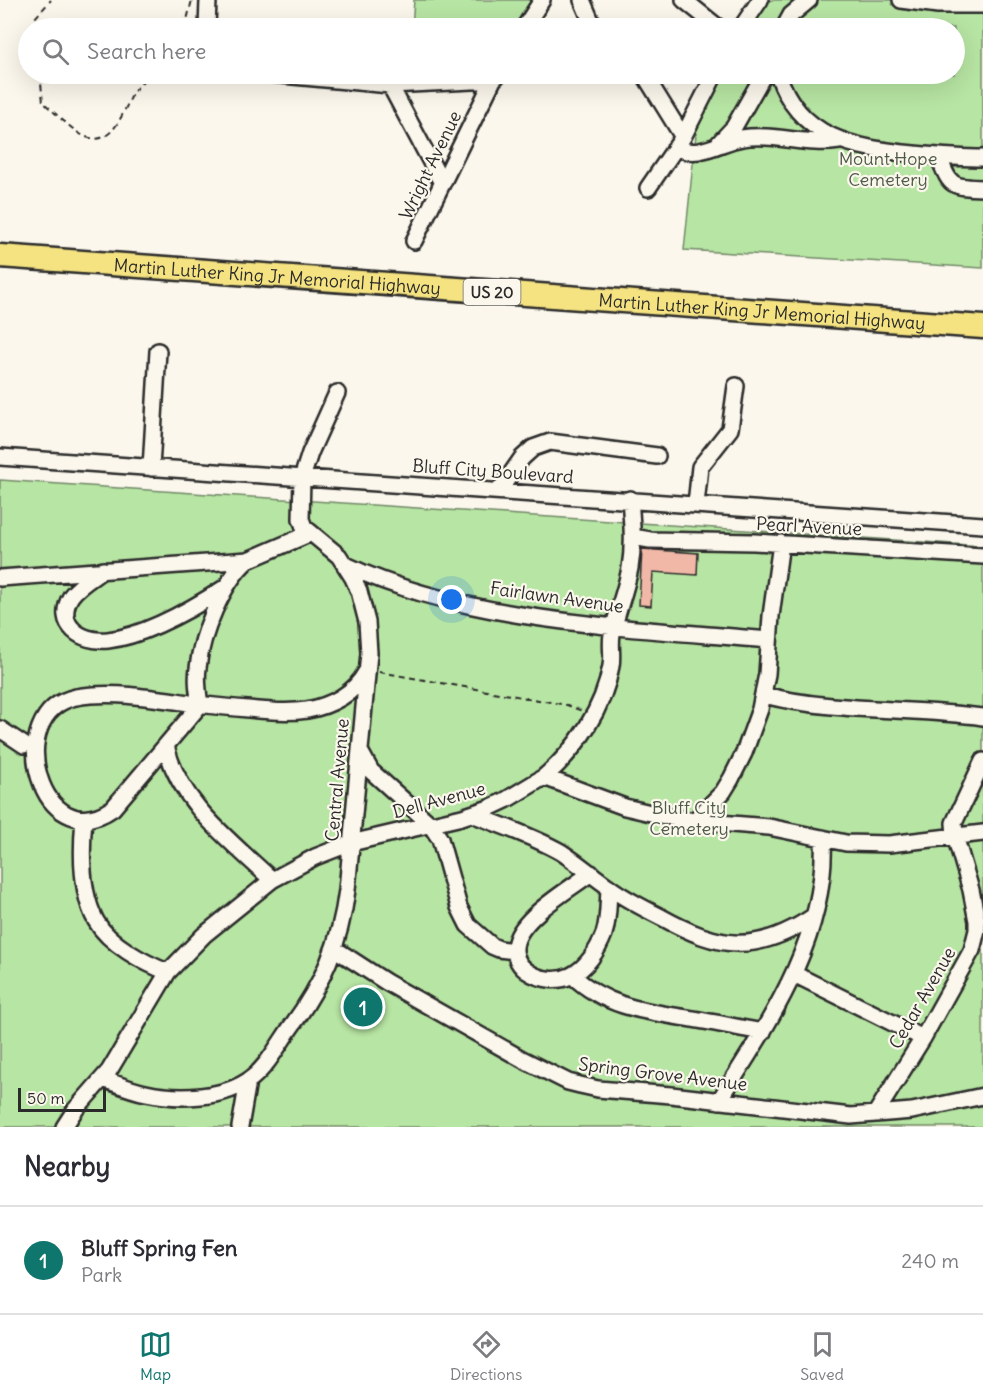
<!DOCTYPE html>
<style>
body{margin:0;font-family:Delius,sans-serif;background:#f2f2f3;color:#2b2b33}
.scale{position:absolute;left:18px;bottom:15px;width:88px;box-sizing:border-box;padding-left:6px;border:3px solid #2b2b2b;border-top:0;font-size:16px;line-height:21px;white-space:nowrap;color:#2b2b2b;-webkit-text-stroke:4px #fbf7ec;paint-order:stroke}
.you{position:absolute;left:452px;top:600px;width:21px;height:21px;margin:-15px;border:4px solid #fff;border-radius:50%;background:#1a73e8;box-shadow:0 0 0 9px #1a73e833}
.badge{display:grid;place-items:center;width:39px;height:39px;border-radius:50%;background:#0f766e;color:#fff;font-size:20px;font-weight:700}
.pin{position:absolute;translate:-50% -50%;border:3px solid #fff;box-shadow:0 2px 6px #0006}
.list{margin:0;padding:0;list-style:none}
h2{display:flex;justify-content:space-between;align-items:center;height:78px;margin:0;padding:0 24px;font-size:26px}
h2 small{font-size:20px;font-weight:400;color:#7c7c81}
.list li{display:grid;grid-template-columns:39px 1fr auto;gap:18px;align-items:center;box-sizing:border-box;height:108px;padding:0 24px;border-top:2px solid #e1e1e2}
.list b{display:block;font-size:22px;white-space:nowrap}
.list p{margin:0;font-size:20px;white-space:nowrap;color:#7c7c81}
.list em{font-size:20px;font-style:normal;color:#7c7c81}
.icon{flex:none;width:33px;height:33px;fill:none;stroke:currentColor;stroke-width:2;stroke-linecap:round;stroke-linejoin:round}
.map{position:relative;flex:none;width:983px;height:1127px;overflow:hidden}
.search{position:absolute;background:#fff;box-shadow:0 6px 24px #0002;left:18px;right:18px;top:18px;height:66px;display:flex;align-items:center;gap:15px;box-sizing:border-box;padding:0 21px;border-radius:33px;color:#7c7c81;font-size:22px}
.sheet{height:186px;background:#fff}
nav{display:flex;justify-content:space-around;align-items:center;box-sizing:border-box;height:84px;border-top:2px solid #e1e1e2;background:#fff;font-size:16px;color:#7c7c81}
nav a{display:grid;justify-items:center;gap:3px}
nav .on{color:#0f766e}
.map>svg:first-child{display:block}
.green{fill:#b7e5a3;stroke:#718867;stroke-width:1.5}
.building{fill:#f1b8a7;stroke:#2b2b2b;stroke-width:1.5}
.lines{fill:none;stroke-linecap:round;stroke-linejoin:round}
.minor-casing{stroke:#2b2b2b;stroke-width:20}
.highway-casing{stroke:#2b2b2b;stroke-width:27}
.path{stroke:#2b2b2b;stroke-width:2;stroke-dasharray:6 4.5;stroke-linecap:butt}
.minor{stroke:#fbf7ec;stroke-width:15}
.highway{stroke:#f5e382;stroke-width:22}
.labels{text-anchor:middle;dominant-baseline:central;stroke-width:4.5;stroke-linejoin:round;paint-order:stroke}
.shield{fill:#fbf7ec;stroke:#696865;stroke-width:1.5}
.shield-label{font-size:16px;font-weight:bold;fill:#2b2b2b}
.park-label{font-size:18px;fill:#4e5a49;stroke:#fbf7ec}
.street-label{font-size:18px;fill:#2b2b2b;stroke:#fbf7ec}
</style>
<div class="map">
<svg width="983" height="1127" viewBox="0 0 983 1127">
<rect width="100%" height="100%" fill="#fbf7ec"/>
<filter id="ink" filterUnits="userSpaceOnUse"><feTurbulence type="fractalNoise" baseFrequency=".0167" numOctaves="2"/><feDisplacementMap in="SourceGraphic" scale="12" xChannelSelector="R" yChannelSelector="G"/><feConvolveMatrix kernelMatrix="1 2 1 2 8 2 1 2 1" color-interpolation-filters="sRGB"/></filter>
<g filter="url(#ink)">
<path class="green" d="M414 0H532L514 28H412Z
M767 0H983V268L684 250 697 125 723 74H954V28H748Z
M0 480 983 546V1127H0Z"/>
<path class="building" d="M642 549 698 553 697 575 653 572 651 606 639 605Z"/>
<g class="lines">
<g class="minor-casing">
<path id="minor" d="M582 0 594 28
M684 0 719 28
M901 0 938 5H983
M207 28 208 0
M524 28 542 0
M741 28 760 0
M784 28 791 15 809 0
M271 74 390 85 442 183
M644 74 683 137
M778 74C799 139 854 148 914 154 937 156 960 158 983 158
M390 85 493 80 499 74
M719 143 734 127 764 74
M676 147C698 160 721 141 742 138 774 133 807 146 839 141
M938 156C951 186 949 187 983 188
M648 188 683 137 715 74
M414 241 496 74
M0 457 983 525
M151 468 158 351
M499 491 522 458 533 448 550 442 657 456
M696 504 700 467 730 429 736 386
M311 533 248 560C223 581 201 635 198 668 196 680 198 692 200 705L113 808C42 858 0 713 76 697 109 691 143 697 176 701 200 705 224 707 248 709 268 711 288 713 307 710 331 706 355 693 366 672
M633 537 650 540 754 542 983 556
M346 565C467 623 636 628 769 640
M103 570C92 578 79 585 71 596 54 625 82 643 108 640 145 636 195 607 226 587
M0 578 248 560
M764 695C835 713 910 707 983 717
M0 729 24 745
M166 746C179 803 231 841 272 880
M360 751 371 771 430 824 440 839 459 907 468 925 492 946 499 949 515 951
M544 777C576 750 604 708 611 666 613 656 610 645 612 634 617 612 626 590 630 568 634 545 632 523 630 499
M472 814C502 826 533 836 561 852 578 863 593 876 609 887 625 899 643 908 661 917 719 949 756 955 814 916
M84 819C81 851 80 892 96 921 109 944 144 963 168 972
M694 821 723 792 731 779 744 753 760 709 767 674 771 616 781 543
M591 873C570 889 523 916 516 942 508 971 548 987 570 976 586 969 598 950 604 934 609 919 608 903 609 888
M335 949 386 982 522 1059 568 1082 580 1085 598 1089 671 1095 851 1116 912 1111 983 1096
M794 974 923 1038
M572 975C606 1008 649 1012 693 1019 717 1023 740 1028 763 1032
M103 1079C117 1084 131 1090 146 1093 178 1100 225 1099 252 1078 268 1065 279 1044 291 1027 323 983 340 944 347 890L369 653 367 622 359 591 353 578 339 556 304 527 301 519 302 478 310 453 337 393
M719 1101C770 1021 828 937 823 838
M876 1113 923 1038 972 950 977 930V921L971 890 955 836 954 823 983 761
M64 1127 75 1110 109 1071 168 972 204 935 272 880 315 857 351 843 462 817 489 808 506 800 544 777 625 807 655 814 694 821 769 827 846 843 889 844 983 833
M240 1127 248 1081"/>
</g>
<g class="highway-casing">
<g id="highway">
<path id="s1" d="M0 256 983 327"/>
</g>
</g>
<path class="path" d="M36 28 35 18 51 0
M185 28 192 0
M40 74 43 102C53 111 76 134 86 137 119 149 125 96 141 83 146 79 152 76 158 74
M379 672 567 705 582 711"/>
<use href="#minor" class="minor"/>
<use href="#highway" class="highway"/>
</g>
</g>
<g class="labels">
<rect class="shield" x="463.5" y="279" width="57" height="26" rx="4.5"/>
<g class="shield-label">
<text x="492" y="292">US 20</text>
</g>
<g class="park-label">
<text x="888" y="158">Mount Hope<tspan x="888" dy="21">Cemetery</tspan></text>
<text x="689" y="807">Bluff City<tspan x="689" dy="21">Cemetery</tspan></text>
</g>
<g class="street-label">
<text transform="translate(430 165) rotate(-64)">Wright Avenue</text>
<text stroke="none"><textPath href="#s1" startOffset="278">Martin Luther King Jr Memorial Highway</textPath></text>
<text stroke="none"><textPath href="#s1" startOffset="764">Martin Luther King Jr Memorial Highway</textPath></text>
<text transform="translate(493 471) rotate(4)">Bluff City Boulevard</text>
<text transform="translate(809 526) rotate(3)">Pearl Avenue</text>
<text transform="translate(557 597) rotate(8)">Fairlawn Avenue</text>
<text transform="translate(337 780) rotate(-85)">Central Avenue</text>
<text transform="translate(439 800) rotate(-15)">Dell Avenue</text>
<text transform="translate(922 998) rotate(-60)">Cedar Avenue</text>
<text transform="translate(663 1074) rotate(7)">Spring Grove Avenue</text>
</g>
</g>
</svg>
<div class="scale">50 m</div>
<div class="you"></div>
<div class="pin badge" style="left:363px;top:1007px">1</div>
<div class="search"><svg class="icon" aria-label="search" viewBox="0 0 24 24"><circle cx="10" cy="10" r="6"/><path d="M15 15l6 6"/></svg>Search here</div>
</div>
<section class="sheet">
<h2>Nearby<small></small></h2>
<ul class="list">
<li><span class="badge">1</span><div><b>Bluff Spring Fen</b><p>Park</p></div><em>240 m</em></li>
</ul>
</section>
<nav>
<a class="on"><svg class="icon" aria-label="map" viewBox="0 0 24 24"><path d="M3 6l6-2 6 2 6-2v14l-6 2-6-2-6 2zM9 4v14M15 6v14"/></svg>Map</a>
<a><svg class="icon" aria-label="directions" viewBox="0 0 24 24"><path d="M12 3l9 9-9 9-9-9zM9 14v-3h6M13 9l2 2-2 2"/></svg>Directions</a>
<a><svg class="icon" aria-label="saved" viewBox="0 0 24 24"><path d="M7 4h10v16l-5-4-5 4z"/></svg>Saved</a>
</nav>
